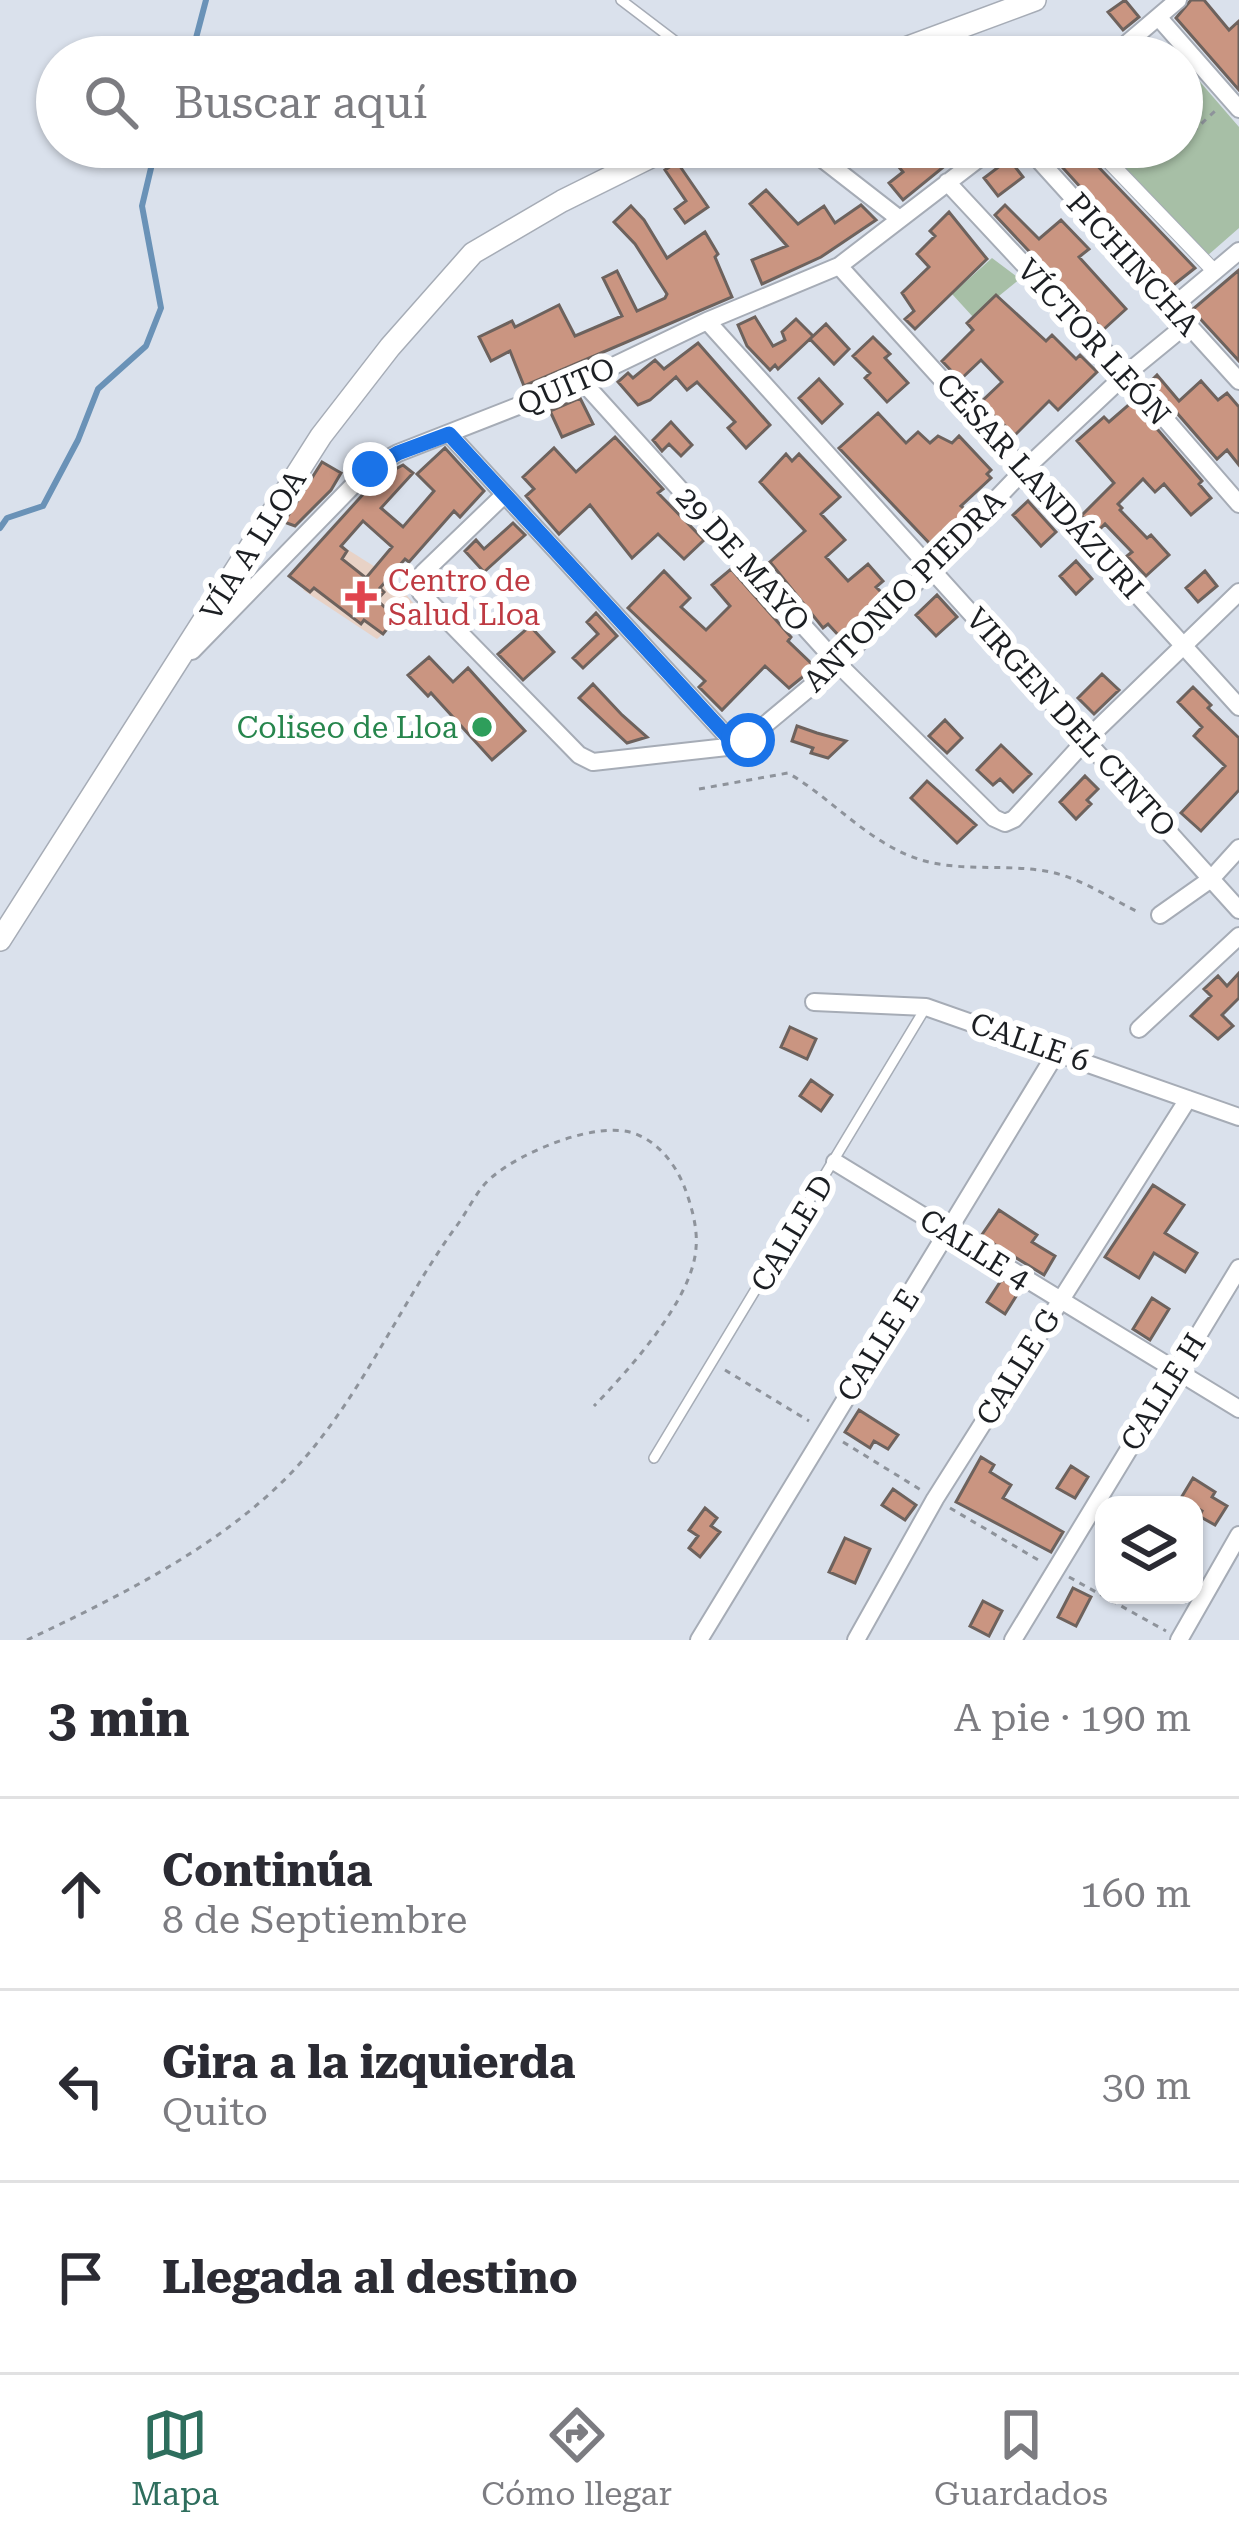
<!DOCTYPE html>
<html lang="es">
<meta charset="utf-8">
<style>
body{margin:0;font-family:"Roboto Serif",serif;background:#f7f7f7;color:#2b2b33}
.controls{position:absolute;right:36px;bottom:36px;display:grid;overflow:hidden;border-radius:24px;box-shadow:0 3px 9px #0004}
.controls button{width:108px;height:108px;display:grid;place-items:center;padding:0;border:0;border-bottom:3px solid #e1e1e2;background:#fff;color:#2b2b33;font:60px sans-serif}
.stop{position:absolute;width:36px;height:36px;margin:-27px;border:9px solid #1a73e8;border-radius:50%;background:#fff}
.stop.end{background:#1a73e8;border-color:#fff;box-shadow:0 3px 12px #0008}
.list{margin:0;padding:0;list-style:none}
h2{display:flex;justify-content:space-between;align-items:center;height:156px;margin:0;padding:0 48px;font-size:51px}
h2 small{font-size:39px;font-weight:400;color:#7c7c81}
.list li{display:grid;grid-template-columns:78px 1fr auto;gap:36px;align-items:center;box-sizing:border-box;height:192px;padding:0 48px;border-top:3px solid #e1e1e2}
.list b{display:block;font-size:45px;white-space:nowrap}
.list p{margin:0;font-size:39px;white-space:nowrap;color:#7c7c81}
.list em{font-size:39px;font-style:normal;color:#7c7c81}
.icon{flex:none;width:66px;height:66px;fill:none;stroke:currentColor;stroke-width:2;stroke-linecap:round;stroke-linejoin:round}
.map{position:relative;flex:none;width:1239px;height:1640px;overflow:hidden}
.search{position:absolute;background:#fff;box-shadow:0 3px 9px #0004;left:36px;right:36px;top:36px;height:132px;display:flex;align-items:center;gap:30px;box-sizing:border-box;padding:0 42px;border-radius:66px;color:#7c7c81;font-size:45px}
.sheet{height:732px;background:#fff}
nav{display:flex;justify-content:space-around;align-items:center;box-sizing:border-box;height:168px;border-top:3px solid #e1e1e2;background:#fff;font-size:33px;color:#7c7c81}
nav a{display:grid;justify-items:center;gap:6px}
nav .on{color:#2e6e5d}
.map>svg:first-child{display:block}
.medical{fill:#e8d2c6}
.green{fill:#a7bfa6}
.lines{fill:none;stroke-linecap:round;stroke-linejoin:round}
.stream{stroke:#6a92b7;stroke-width:6}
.building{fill:#ca9581;stroke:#6d625d;stroke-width:3;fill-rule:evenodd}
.service-casing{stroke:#a6acb6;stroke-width:12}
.pedestrian-casing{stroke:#a6acb6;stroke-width:16}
.minor-casing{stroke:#a6acb6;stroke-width:20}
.tertiary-casing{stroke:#a6acb6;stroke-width:24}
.path{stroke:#8e939b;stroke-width:3;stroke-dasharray:6 6;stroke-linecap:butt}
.service{stroke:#fff;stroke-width:9}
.pedestrian{stroke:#fff;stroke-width:14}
.minor{stroke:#fff;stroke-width:16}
.tertiary{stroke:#fff;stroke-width:21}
.route{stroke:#1a73e8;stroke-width:15}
.health-dot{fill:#e0444e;stroke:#fff;stroke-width:4.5}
.leisure-dot{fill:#2e9e5b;stroke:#fff;stroke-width:4.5}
.labels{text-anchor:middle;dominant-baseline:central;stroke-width:12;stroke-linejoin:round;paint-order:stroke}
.street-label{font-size:30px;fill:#1c1f23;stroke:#fff}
.health-label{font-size:30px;fill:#be3a42;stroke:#fff;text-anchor:start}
.leisure-label{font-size:30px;fill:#27864d;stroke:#fff;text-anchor:end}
</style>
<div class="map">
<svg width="1239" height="1640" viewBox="0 0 1239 1640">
<rect width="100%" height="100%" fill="#dae1ec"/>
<path class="medical" d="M342 546 391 577 415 605 377 639 303 590Z"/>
<path class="green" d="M1182 61 1239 127V228L1207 256 1099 147H1182Z
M992 258 1020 279 973 317 952 294Z"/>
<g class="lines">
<path class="stream" d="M191 57 206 0
M0 528 7 518 43 506 78 440 98 389 146 346 161 308 142 206 156 147"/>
</g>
<path class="building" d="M1125 0 1139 17 1123 30 1108 12Z
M1191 0H1204L1229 30 1239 21V90L1176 18Z
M911 147H968L903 200 889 183 903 172 894 161Z
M1044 147H1084L1087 155 1195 268 1171 287Z
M1009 159 1023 177 998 196 984 178Z
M677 162 708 207 685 223 675 209 686 201 665 170Z
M766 190 798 224 824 206 835 223 861 205 876 220 821 257 762 284 752 260 787 246 750 204Z
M1005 205 1039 239 1061 220 1089 249 1079 257 1126 309 1103 330 995 215Z
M631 206 644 220 667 258 705 232 718 254 715 257 732 297 524 386 510 351 491 361 479 337 512 321 515 327 559 305 575 336 622 316 603 278 617 271 637 311 665 298 667 294 635 244 614 222Z
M949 212 987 259 915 329 905 319 914 311 902 293 929 267 917 254 935 236 930 231Z
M1239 270V361L1192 310Z
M996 295 1046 341 1052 335 1076 359 1080 355 1097 372 1058 410 1049 401 1015 435 980 403 1002 382 981 360 960 380 942 361 973 330 967 323Z
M755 317 773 346 785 340 782 332 796 319 813 336 778 369 775 365 770 370 747 346 738 325Z
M826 324 849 349 834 364 810 339Z
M873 337 890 354 885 358 908 383 887 402 865 378 870 373 853 356Z
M698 343 770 425 746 448 728 428 735 422 697 382 687 390 676 377 650 400 638 405 618 382 628 373 633 378 655 360 664 369Z
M1157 375 1179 401 1201 381 1218 400 1227 393 1239 407V465L1227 450 1217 459 1150 382Z
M819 379 842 404 822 423 799 398Z
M580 398 593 424 562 437 550 411Z
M1133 401 1202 481 1199 484 1211 498 1191 515 1164 484 1155 492 1143 479 1118 504 1122 508 1120 510 1147 538 1151 535 1169 555 1146 576 1127 556 1132 552 1105 524 1098 531 1082 515 1114 483 1077 441 1104 417 1109 422Z
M878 413 906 443 918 432 930 443 938 436 952 443 959 436 991 470 987 474 991 478 961 506 967 511 933 547 839 448Z
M671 422 692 445 681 456 669 444 662 451 653 440Z
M615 437 663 489 658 493 704 540 684 559 658 534 632 558 590 505 559 534 526 496 534 489 523 477 554 448 576 472Z
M445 448 484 491 460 517 454 511 409 562 405 559 380 588 384 592 377 600 396 618 383 634 364 620 361 624 314 588 310 592 289 576 377 479 403 465 413 473 381 508 403 527 434 491 417 474ZM363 521 392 547 366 578 342 559 347 551 341 546Z
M786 454 792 461 799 454 840 497 821 514 845 540 826 557 848 581 868 564 883 581 876 587 885 596 842 639 828 624 823 628 770 562 805 531 760 482Z
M322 462 341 473 331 490 295 526 284 522Z
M1028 501 1056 532 1041 546 1013 515Z
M513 523 525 535 484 572 465 551 476 540 484 549Z
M1076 561 1092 579 1076 594 1060 576Z
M731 569 791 637 788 641 815 667 789 688 765 666 722 710 699 687 705 681 628 608 664 571 690 598 681 607 706 630 730 606 712 585Z
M1205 571 1217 586 1198 602 1186 588Z
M937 595 957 617 936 636 916 615Z
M596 613 617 636 583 668 573 658 598 634 587 622Z
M530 626 554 652 523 680 498 654Z
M429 657 453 682 468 668 525 731 492 760 431 693 428 696 408 675Z
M1102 674 1119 690 1094 714 1078 698Z
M593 684 622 715 647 737 627 743 579 698Z
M1193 687 1211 705 1208 708 1239 738V790L1201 831 1181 813 1225 766 1194 736 1202 727 1178 702Z
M945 720 962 738 947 753 929 736Z
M797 726 817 733 846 741 828 758 811 753 813 748 792 741Z
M1001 745 1031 774 1013 792 1000 779 993 785 977 770Z
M1085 776 1098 789 1087 800 1091 804 1076 819 1060 802Z
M927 781 976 825 957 843 911 798Z
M1239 973V998L1222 1015 1233 1026 1218 1039 1191 1016 1211 996 1204 989 1218 976 1227 986Z
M790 1027 816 1039 807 1059 781 1047Z
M811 1080 832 1095 821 1111 800 1096Z
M1153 1185 1184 1205 1165 1233 1197 1253 1185 1272 1154 1253 1139 1278 1105 1257Z
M999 1210 1037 1235 1032 1242 1055 1256 1044 1275 981 1236Z
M1002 1279 1020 1290 1005 1314 987 1302Z
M1152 1298 1169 1309 1150 1340 1133 1329Z
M859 1410 898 1435 888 1449 874 1441 870 1448 845 1432Z
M981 1457 994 1465 990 1472 1011 1485 1003 1498 1063 1532 1051 1552 956 1502Z
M1071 1466 1088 1477 1075 1498 1057 1488Z
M1193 1478 1215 1492 1212 1497 1227 1506 1215 1525 1199 1516 1202 1511 1181 1498Z
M893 1489 916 1505 905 1520 882 1505Z
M705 1508 717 1518 711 1526 720 1532 700 1557 689 1548 698 1536 689 1530Z
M845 1538 870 1549 855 1583 829 1572Z
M1073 1588 1091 1597 1076 1626 1058 1617Z
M983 1601 1002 1611 989 1636 970 1626Z"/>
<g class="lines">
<g class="service-casing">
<path id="service" d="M621 0 696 57
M654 1458 926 1007"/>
</g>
<g class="pedestrian-casing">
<path id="pedestrian" d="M1095 147 1215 272"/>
</g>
<g class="minor-casing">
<path id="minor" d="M1159 18 1239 109
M1111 57 1178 0
M807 147 897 217
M1027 147 1239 381
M947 182 1126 374 1239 504
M839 266 1239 707
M1171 308 1239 251
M707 321 1239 910
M582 381 838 664 994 818 1005 823 1014 819 1086 740 1239 592
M449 434 736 746
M503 496 423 573 417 584 421 593 579 755 593 762 736 746 748 739 838 664 1025 469 1126 374 1187 324
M192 651 369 469 398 453 582 381 707 321 839 266 994 147
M1160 915 1211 879 1239 848
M814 1002 926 1007 1239 1117
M1139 1029 1239 936
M835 1162 1239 1409
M699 1640 1058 1050
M856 1640 935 1499 1188 1099
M1013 1640 1239 1268
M1179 1640 1239 1535"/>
</g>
<g class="tertiary-casing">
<path id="tertiary" d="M881 57 1035 0
M0 940 321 436 390 347 473 253 562 201 671 147"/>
</g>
<path class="path" d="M1184 140 1215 111
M699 789 788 773C831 798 863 837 910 856 952 873 995 864 1038 870 1076 874 1107 897 1140 913
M725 1370 809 1421
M843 1442 921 1490
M950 1508 1040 1561
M1069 1577 1166 1631
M27 1640C120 1596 222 1546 294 1470 360 1399 399 1306 455 1228 467 1213 477 1189 492 1177 521 1152 599 1119 636 1134 659 1143 675 1164 684 1186 691 1204 698 1228 696 1248 693 1299 628 1371 594 1406"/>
<use href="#service" class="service"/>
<use href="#pedestrian" class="pedestrian"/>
<use href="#minor" class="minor"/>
<use href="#tertiary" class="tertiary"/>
</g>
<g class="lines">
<path class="route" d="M370 469 398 453 449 434 736 746 748 740"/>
</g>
<path class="health-dot" d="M355 579h12v12h12v12h-12v12h-12v-12h-12v-12h12z"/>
<circle class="leisure-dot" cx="482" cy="727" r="12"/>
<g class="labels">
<g class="street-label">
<text transform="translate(1133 264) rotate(48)">PICHINCHA</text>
<text transform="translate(1094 342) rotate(48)">VÍCTOR LEÓN</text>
<text transform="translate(566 386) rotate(-23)">QUITO</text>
<text transform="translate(1040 486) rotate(48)">CÉSAR LANDÁZURI</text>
<text transform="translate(253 545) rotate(-58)">VÍA A LLOA</text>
<text transform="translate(743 559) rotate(48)">29 DE MAYO</text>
<text transform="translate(904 591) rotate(-45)">ANTONIO PIEDRA</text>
<text transform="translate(1071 722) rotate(48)">VIRGEN DEL CINTO</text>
<text transform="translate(1030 1042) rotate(19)">CALLE 6</text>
<text transform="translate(792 1233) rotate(-59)">CALLE D</text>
<text transform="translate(975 1249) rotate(32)">CALLE 4</text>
<text transform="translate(878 1345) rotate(-58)">CALLE E</text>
<text transform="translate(1018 1367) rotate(-58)">CALLE G</text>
<text transform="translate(1163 1392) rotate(-58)">CALLE H</text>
</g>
<g class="health-label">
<text x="388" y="580">Centro de<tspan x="388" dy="34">Salud Lloa</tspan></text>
</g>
<g class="leisure-label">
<text x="458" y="727">Coliseo de Lloa</text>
</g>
</g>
</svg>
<div class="controls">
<button><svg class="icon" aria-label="layers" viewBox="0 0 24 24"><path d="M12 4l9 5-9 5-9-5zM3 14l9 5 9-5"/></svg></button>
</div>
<div class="stop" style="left:748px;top:740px"></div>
<div class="stop end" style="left:370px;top:469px"></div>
<div class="search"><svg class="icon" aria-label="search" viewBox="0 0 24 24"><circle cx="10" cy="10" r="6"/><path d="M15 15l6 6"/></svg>Buscar aquí</div>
</div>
<section class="sheet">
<h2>3 min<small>A pie · 190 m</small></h2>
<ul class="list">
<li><svg class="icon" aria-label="ahead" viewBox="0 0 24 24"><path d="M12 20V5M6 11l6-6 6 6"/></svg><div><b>Continúa</b><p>8 de Septiembre</p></div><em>160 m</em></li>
<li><svg class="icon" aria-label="left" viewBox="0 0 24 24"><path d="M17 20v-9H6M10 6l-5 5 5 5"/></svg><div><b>Gira a la izquierda</b><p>Quito</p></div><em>30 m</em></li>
<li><svg class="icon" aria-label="arrive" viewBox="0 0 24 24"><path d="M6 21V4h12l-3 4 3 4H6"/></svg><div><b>Llegada al destino</b></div></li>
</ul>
</section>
<nav>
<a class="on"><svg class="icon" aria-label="map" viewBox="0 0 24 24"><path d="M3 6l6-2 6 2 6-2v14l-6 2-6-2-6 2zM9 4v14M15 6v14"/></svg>Mapa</a>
<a><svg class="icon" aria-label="directions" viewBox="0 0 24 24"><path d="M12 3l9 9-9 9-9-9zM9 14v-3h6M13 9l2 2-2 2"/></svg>Cómo llegar</a>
<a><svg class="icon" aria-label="saved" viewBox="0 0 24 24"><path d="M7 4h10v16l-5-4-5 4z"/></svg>Guardados</a>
</nav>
